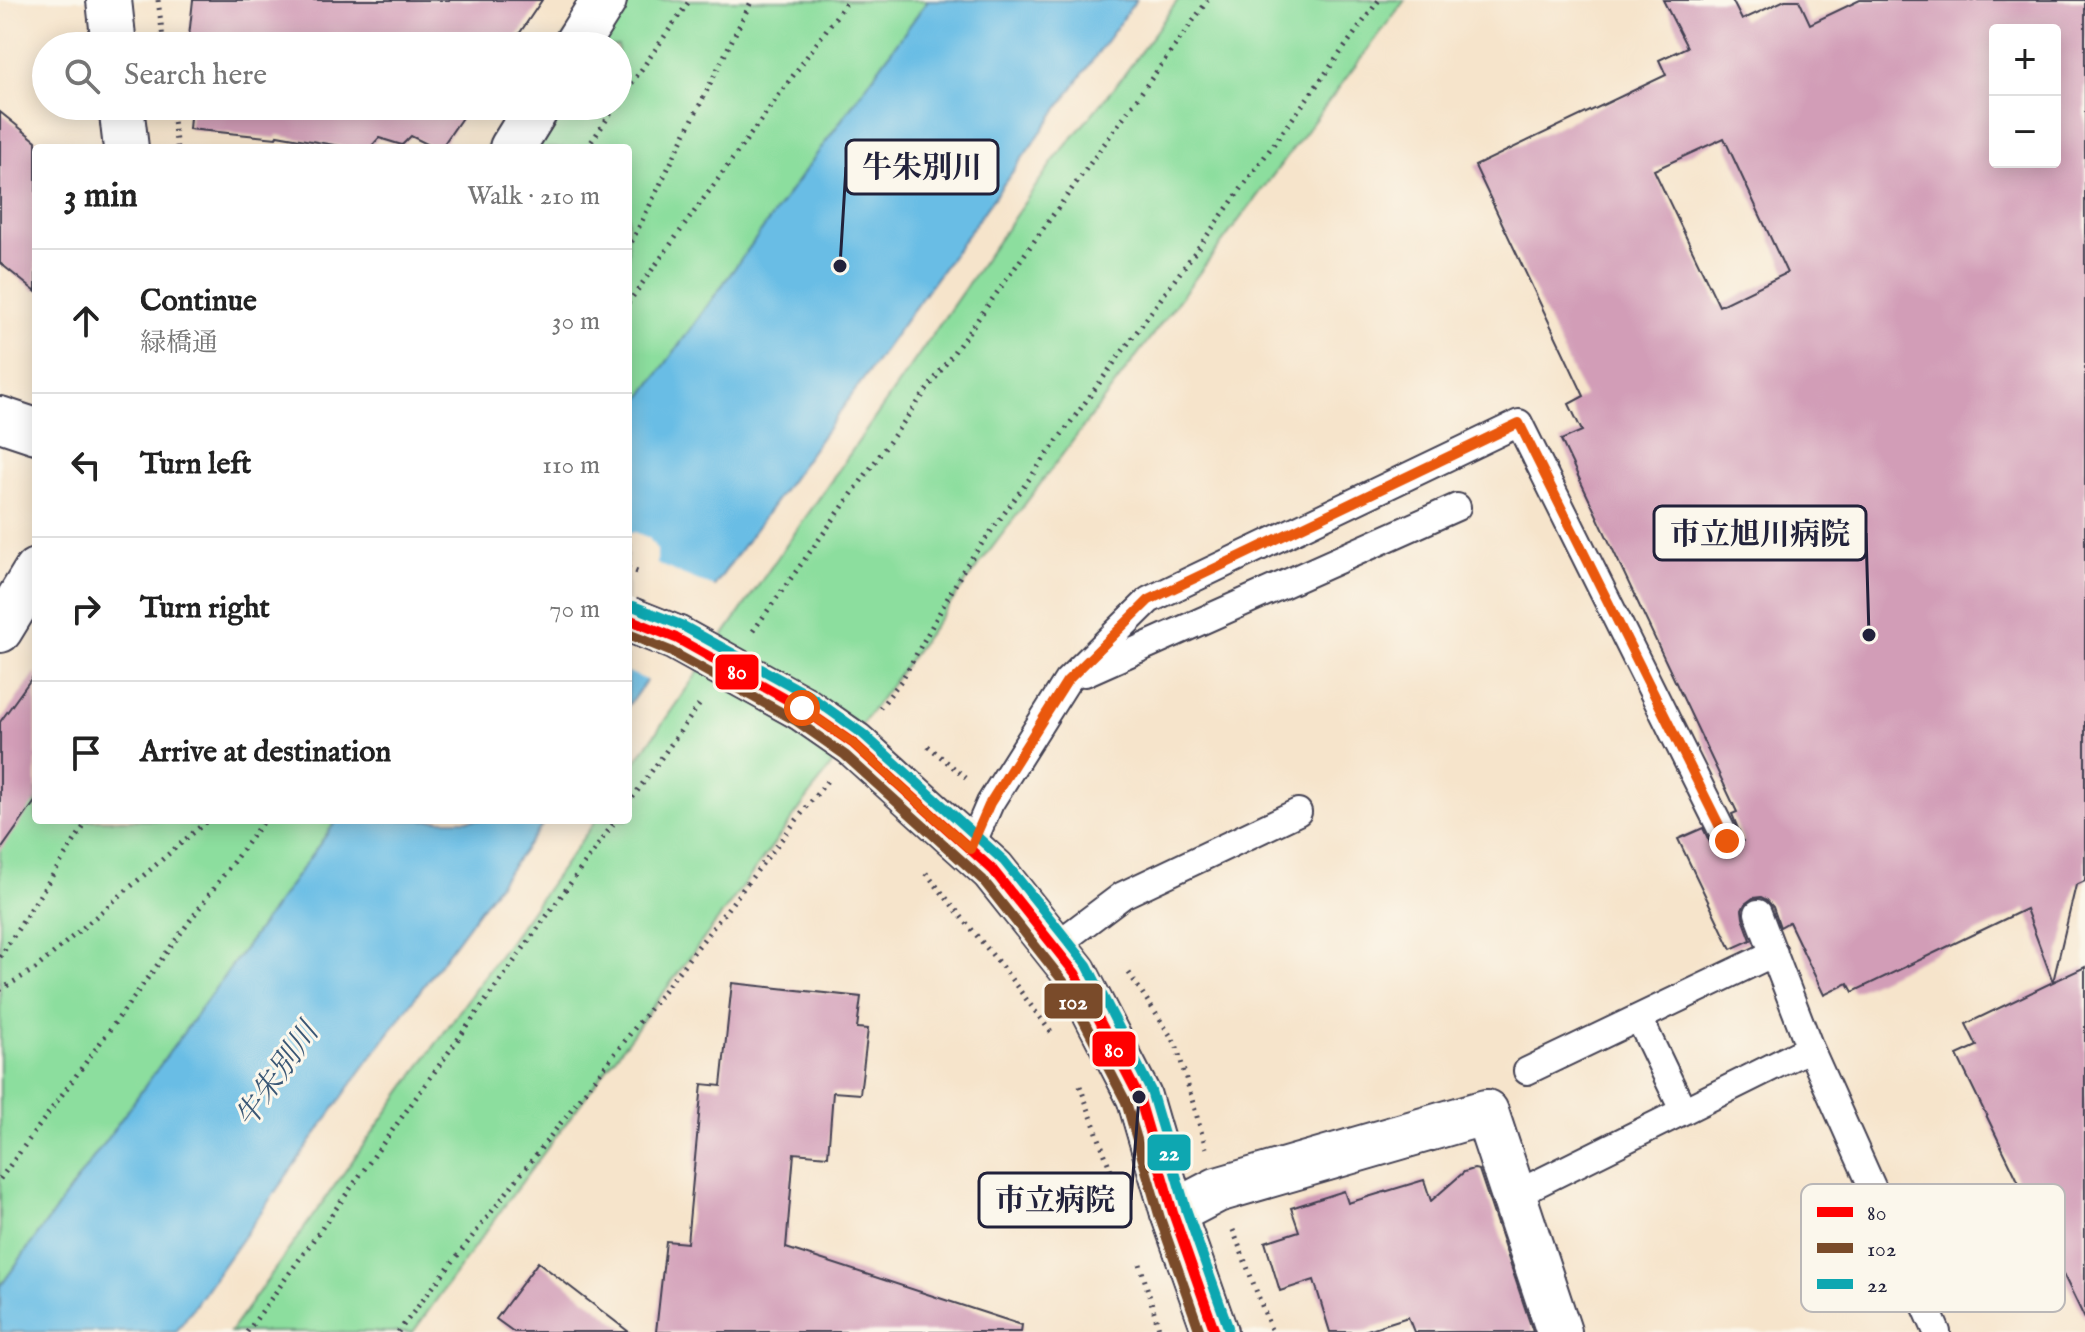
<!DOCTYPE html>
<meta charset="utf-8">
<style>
body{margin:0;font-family:"IM FELL English","Noto Serif JP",serif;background:#f2f2f2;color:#222}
.controls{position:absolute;right:24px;top:24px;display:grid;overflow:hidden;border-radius:8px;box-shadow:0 4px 20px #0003}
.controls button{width:72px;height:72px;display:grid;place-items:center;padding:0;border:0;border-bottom:2px solid #e0e0e0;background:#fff;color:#222;font:40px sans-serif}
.stop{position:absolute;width:24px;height:24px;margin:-18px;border:6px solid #ea580c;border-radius:50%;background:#fff}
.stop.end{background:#ea580c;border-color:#fff;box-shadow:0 2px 8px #0008}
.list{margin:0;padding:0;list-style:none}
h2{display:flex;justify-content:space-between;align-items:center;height:104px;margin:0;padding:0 32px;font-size:34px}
h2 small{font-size:26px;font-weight:400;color:#767676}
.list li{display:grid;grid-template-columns:52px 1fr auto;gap:24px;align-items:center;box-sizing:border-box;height:144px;padding:0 32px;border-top:2px solid #e0e0e0}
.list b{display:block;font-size:30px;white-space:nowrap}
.list p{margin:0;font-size:26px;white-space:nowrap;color:#767676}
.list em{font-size:26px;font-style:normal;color:#767676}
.icon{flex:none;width:44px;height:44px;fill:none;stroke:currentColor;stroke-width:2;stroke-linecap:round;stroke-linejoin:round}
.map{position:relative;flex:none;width:2085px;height:1332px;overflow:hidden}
.search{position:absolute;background:#fff;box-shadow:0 4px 20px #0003;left:32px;top:32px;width:600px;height:88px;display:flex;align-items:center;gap:20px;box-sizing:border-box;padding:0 28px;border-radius:44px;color:#767676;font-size:30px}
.panel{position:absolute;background:#fff;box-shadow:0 4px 20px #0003;left:32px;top:144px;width:600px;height:680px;border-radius:8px}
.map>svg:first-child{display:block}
.green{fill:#8cde9e;stroke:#57806c;stroke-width:2}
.water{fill:#69bde5;stroke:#467090;stroke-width:2}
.pier{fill:#f6e4cb}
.building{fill:#d29db7;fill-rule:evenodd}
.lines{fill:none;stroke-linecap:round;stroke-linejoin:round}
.lane-casing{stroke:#423f51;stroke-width:30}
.street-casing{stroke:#423f51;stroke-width:48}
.secondary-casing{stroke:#423f51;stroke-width:48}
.path{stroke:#423f51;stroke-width:5;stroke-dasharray:2 6;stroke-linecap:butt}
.lane{stroke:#fff;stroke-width:26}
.street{stroke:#fff;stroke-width:44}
.secondary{stroke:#fff;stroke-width:44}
.secondary-bridge-casing{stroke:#423f51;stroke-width:48;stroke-linecap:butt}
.path-bridge{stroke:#423f51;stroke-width:5;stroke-dasharray:2 6;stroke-linecap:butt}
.secondary-bridge{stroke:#fff;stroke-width:44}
.bus-1-casing{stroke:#fbf7ec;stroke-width:16}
.bus-2-casing{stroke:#fbf7ec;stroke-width:16}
.bus-3-casing{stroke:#fbf7ec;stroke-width:16}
.bus-1{stroke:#f00;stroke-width:10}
.bus-2{stroke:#7a4b2a;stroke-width:10}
.bus-3{stroke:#0ea7b1;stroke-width:10}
.route{stroke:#ea580c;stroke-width:10}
.labels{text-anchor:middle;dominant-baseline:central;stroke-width:6;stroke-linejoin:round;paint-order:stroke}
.water-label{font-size:30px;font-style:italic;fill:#3b5876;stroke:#fbf7ec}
.key{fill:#fbf7ec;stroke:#bab7b7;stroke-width:2}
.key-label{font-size:22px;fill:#22223b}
.leader{fill:none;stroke:#22223b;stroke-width:3}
.callout-dot{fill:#22223b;stroke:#fbf7ec;stroke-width:3}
.callout{fill:#fbf7ec;stroke:#22223b;stroke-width:3}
.callout-label{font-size:30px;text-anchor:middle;font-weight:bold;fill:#22223b}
.line-badge{stroke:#fbf7ec;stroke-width:3}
.badge-label{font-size:22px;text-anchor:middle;font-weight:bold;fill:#fff}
</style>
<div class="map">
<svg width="2085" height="1332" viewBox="0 0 2085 1332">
<rect width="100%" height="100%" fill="#fbf7ec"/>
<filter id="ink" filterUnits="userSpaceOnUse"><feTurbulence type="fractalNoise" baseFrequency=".0125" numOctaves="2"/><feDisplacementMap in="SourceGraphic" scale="16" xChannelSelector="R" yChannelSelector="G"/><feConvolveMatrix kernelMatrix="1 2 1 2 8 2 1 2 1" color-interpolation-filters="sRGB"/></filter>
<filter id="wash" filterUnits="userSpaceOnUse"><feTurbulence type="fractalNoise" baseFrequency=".006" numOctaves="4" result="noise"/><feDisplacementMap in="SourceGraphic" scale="32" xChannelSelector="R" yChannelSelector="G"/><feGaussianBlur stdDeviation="1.8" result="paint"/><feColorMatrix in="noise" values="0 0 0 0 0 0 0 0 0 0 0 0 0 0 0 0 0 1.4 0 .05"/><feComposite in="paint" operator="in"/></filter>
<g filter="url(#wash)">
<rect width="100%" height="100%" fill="#f6e4cb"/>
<path class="green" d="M590 0H928L628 416V148H486L516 106H618V46H558Z
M1178 0H1405L967 581 729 905 510 1198 413 1332H230L596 820H628V773L1054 160 1121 79Z
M36 791V820H337L0 1287V843Z"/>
<path class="water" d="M928 0H1136L628 706V416Z
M337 820H546L360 1072 176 1332H0V1287Z"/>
<path class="pier" d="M635 532 649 538 657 550V564L717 588 651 682 628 672V534Z"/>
<g id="blocks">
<path class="building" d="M193 0H542L511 46H188Z
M1663 0H1732L1742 20 1785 0H1799L1810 24 1860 0H2085V881L2076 885 2053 982 2085 967V1319L1957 1055 1977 1046 1966 1024 2053 982 2026 909 1853 992 1848 983 1824 995 1789 922 1780 927 1773 907 1767 900 1761 897 1753 898 1745 904 1742 910 1743 918 1751 940 1731 949 1678 839 1703 828 1713 849 1719 855 1727 857 1733 856 1740 850 1743 841 1732 814 1737 812 1561 440 1582 431 1569 404 1584 396 1475 166 1666 75 1659 60 1687 47ZM1995 30H2055V162H1995ZM1724 138 1787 273 1719 306 1654 170Z
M191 106H470L441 148H435L411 136 402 145 379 138 370 148H351L277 135 276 138 189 129Z
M0 112 36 141V292L0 263Z
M36 672V800L0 851V722Z
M732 983 861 997 857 1028 868 1029 860 1094 833 1092 828 1156 794 1153 786 1248 1022 1325 1021 1332H656L666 1241 687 1243 702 1084 721 1086Z
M1474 1169 1479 1170 1533 1332H1414L1408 1317 1361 1332H1330L1314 1280 1280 1291 1265 1242 1299 1231 1291 1208 1344 1191 1348 1203 1424 1180 1431 1201 1464 1172Z
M538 1262 629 1332H514L496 1319Z"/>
</g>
</g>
<g filter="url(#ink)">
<use href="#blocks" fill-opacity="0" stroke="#423f51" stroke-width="2"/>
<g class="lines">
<g class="lane-casing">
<path id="lane" d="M1085 673 1457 507
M970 849 990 803 1067 681 1149 600 1519 423 1727 841
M1054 947 1123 895 1298 812
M1639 1018 1683 1110
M1810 1048 1937 1332
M1527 1071 1774 953
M1514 1195 1810 1048 1758 913"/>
</g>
<g class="street-casing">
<path id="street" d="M575 46 604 0
M512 148 538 106
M0 630 36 571
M1173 1213 1217 1190 1486 1112 1559 1332"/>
</g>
<g class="secondary-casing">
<path id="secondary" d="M109 0 114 46
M121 106 126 148
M0 419 36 431
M802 708 854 744 993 870 1075 973 1139 1097 1173 1213 1215 1332"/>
</g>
<path class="path" d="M158 0 164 46
M618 103 690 0
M171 106 177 148
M587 148 616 106
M628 249 752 0
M628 303 848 0
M753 631 1208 0
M880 708 903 678 965 567 1379 0
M928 746 966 778
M628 804 702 701
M926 873 1003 968 1053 1035
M0 957 88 820
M1129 973 1176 1044 1206 1148
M0 990 35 969 208 820
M1080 1086 1112 1174
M0 1179 264 820
M1233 1230 1272 1332
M1140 1264 1160 1332
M247 1332 616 820
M398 1332 827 781"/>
<use href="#lane" class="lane"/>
<use href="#street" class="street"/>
<use href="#secondary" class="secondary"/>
<g class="secondary-bridge-casing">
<path id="secondary-bridge" d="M628 619 676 638 802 708"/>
</g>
<path class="path-bridge" d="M628 568 642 574"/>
<use href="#secondary-bridge" class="secondary-bridge"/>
<g class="bus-1-casing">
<path id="bus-1" d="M628 619 676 638 802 708 854 744 993 870 1075 973 1139 1097 1173 1213 1215 1332"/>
</g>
<g class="bus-2-casing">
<path id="bus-2" d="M628 634 670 651 795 720 845 755 983 880 1063 981 1126 1102 1160 1218 1200 1332"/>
</g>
<g class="bus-3-casing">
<path id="bus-3" d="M633 606 683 626 810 696 863 734 1004 861 1087 965 1151 1091 1186 1209 1228 1327"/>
</g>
<use href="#bus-1" class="bus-1"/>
<use href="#bus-2" class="bus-2"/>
<use href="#bus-3" class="bus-3"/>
</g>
</g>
<g class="lines" filter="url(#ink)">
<path class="route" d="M802 708 854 744 970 849 990 803 1067 681 1149 600 1519 423 1727 841"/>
</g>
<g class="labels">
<g class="water-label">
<text transform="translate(278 1076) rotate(-55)">牛朱別川</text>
</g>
</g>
<rect x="1801" y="1184" width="264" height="128" rx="12" class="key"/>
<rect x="1817" y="1207" width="36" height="10" fill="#f00"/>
<rect x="1817" y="1243" width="36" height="10" fill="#7a4b2a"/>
<rect x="1817" y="1279" width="36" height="10" fill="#0ea7b1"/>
<g class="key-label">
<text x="1867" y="1220">80</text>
<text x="1867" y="1256">102</text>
<text x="1867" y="1292">22</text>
</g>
<path class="leader" d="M840 266L846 167M1869 635L1866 533M1139 1097L1131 1200"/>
<g class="callout-dot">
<circle cx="840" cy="266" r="8"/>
<circle cx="1869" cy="635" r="8"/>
<circle cx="1139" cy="1097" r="8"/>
</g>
<g class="callout">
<rect x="846" y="140" width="152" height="54" rx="8"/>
<rect x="1654" y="506" width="212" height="54" rx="8"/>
<rect x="979" y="1173" width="152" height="54" rx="8"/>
</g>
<g class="callout-label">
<text x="922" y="177">牛朱別川</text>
<text x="1760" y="544">市立旭川病院</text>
<text x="1055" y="1210">市立病院</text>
</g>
<g class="line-badge">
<rect x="714" y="653" width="46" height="38" rx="8" fill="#f00"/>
<rect x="1043" y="982" width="61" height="38" rx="8" fill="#7a4b2a"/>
<rect x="1091" y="1030" width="46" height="38" rx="8" fill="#f00"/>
<rect x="1146" y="1133" width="46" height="39" rx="8" fill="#0ea7b1"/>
</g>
<g class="badge-label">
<text x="737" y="679">80</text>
<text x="1073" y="1009">102</text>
<text x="1114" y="1057">80</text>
<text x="1169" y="1160">22</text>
</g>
</svg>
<div class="controls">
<button>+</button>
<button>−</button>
</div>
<div class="stop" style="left:802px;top:708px"></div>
<div class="stop end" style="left:1727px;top:841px"></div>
<div class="search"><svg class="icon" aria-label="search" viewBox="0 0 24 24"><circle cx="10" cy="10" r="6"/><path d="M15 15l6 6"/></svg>Search here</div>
<section class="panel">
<h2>3 min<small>Walk · 210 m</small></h2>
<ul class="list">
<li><svg class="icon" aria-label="ahead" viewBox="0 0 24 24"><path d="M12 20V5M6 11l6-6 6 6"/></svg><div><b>Continue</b><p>緑橋通</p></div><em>30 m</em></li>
<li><svg class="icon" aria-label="left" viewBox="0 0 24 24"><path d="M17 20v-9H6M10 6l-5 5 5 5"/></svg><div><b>Turn left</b></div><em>110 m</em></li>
<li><svg class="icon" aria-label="right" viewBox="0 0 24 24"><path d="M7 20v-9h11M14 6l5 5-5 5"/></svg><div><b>Turn right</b></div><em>70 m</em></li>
<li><svg class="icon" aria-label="arrive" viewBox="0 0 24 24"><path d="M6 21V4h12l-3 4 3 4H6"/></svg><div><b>Arrive at destination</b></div></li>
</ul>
</section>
</div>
